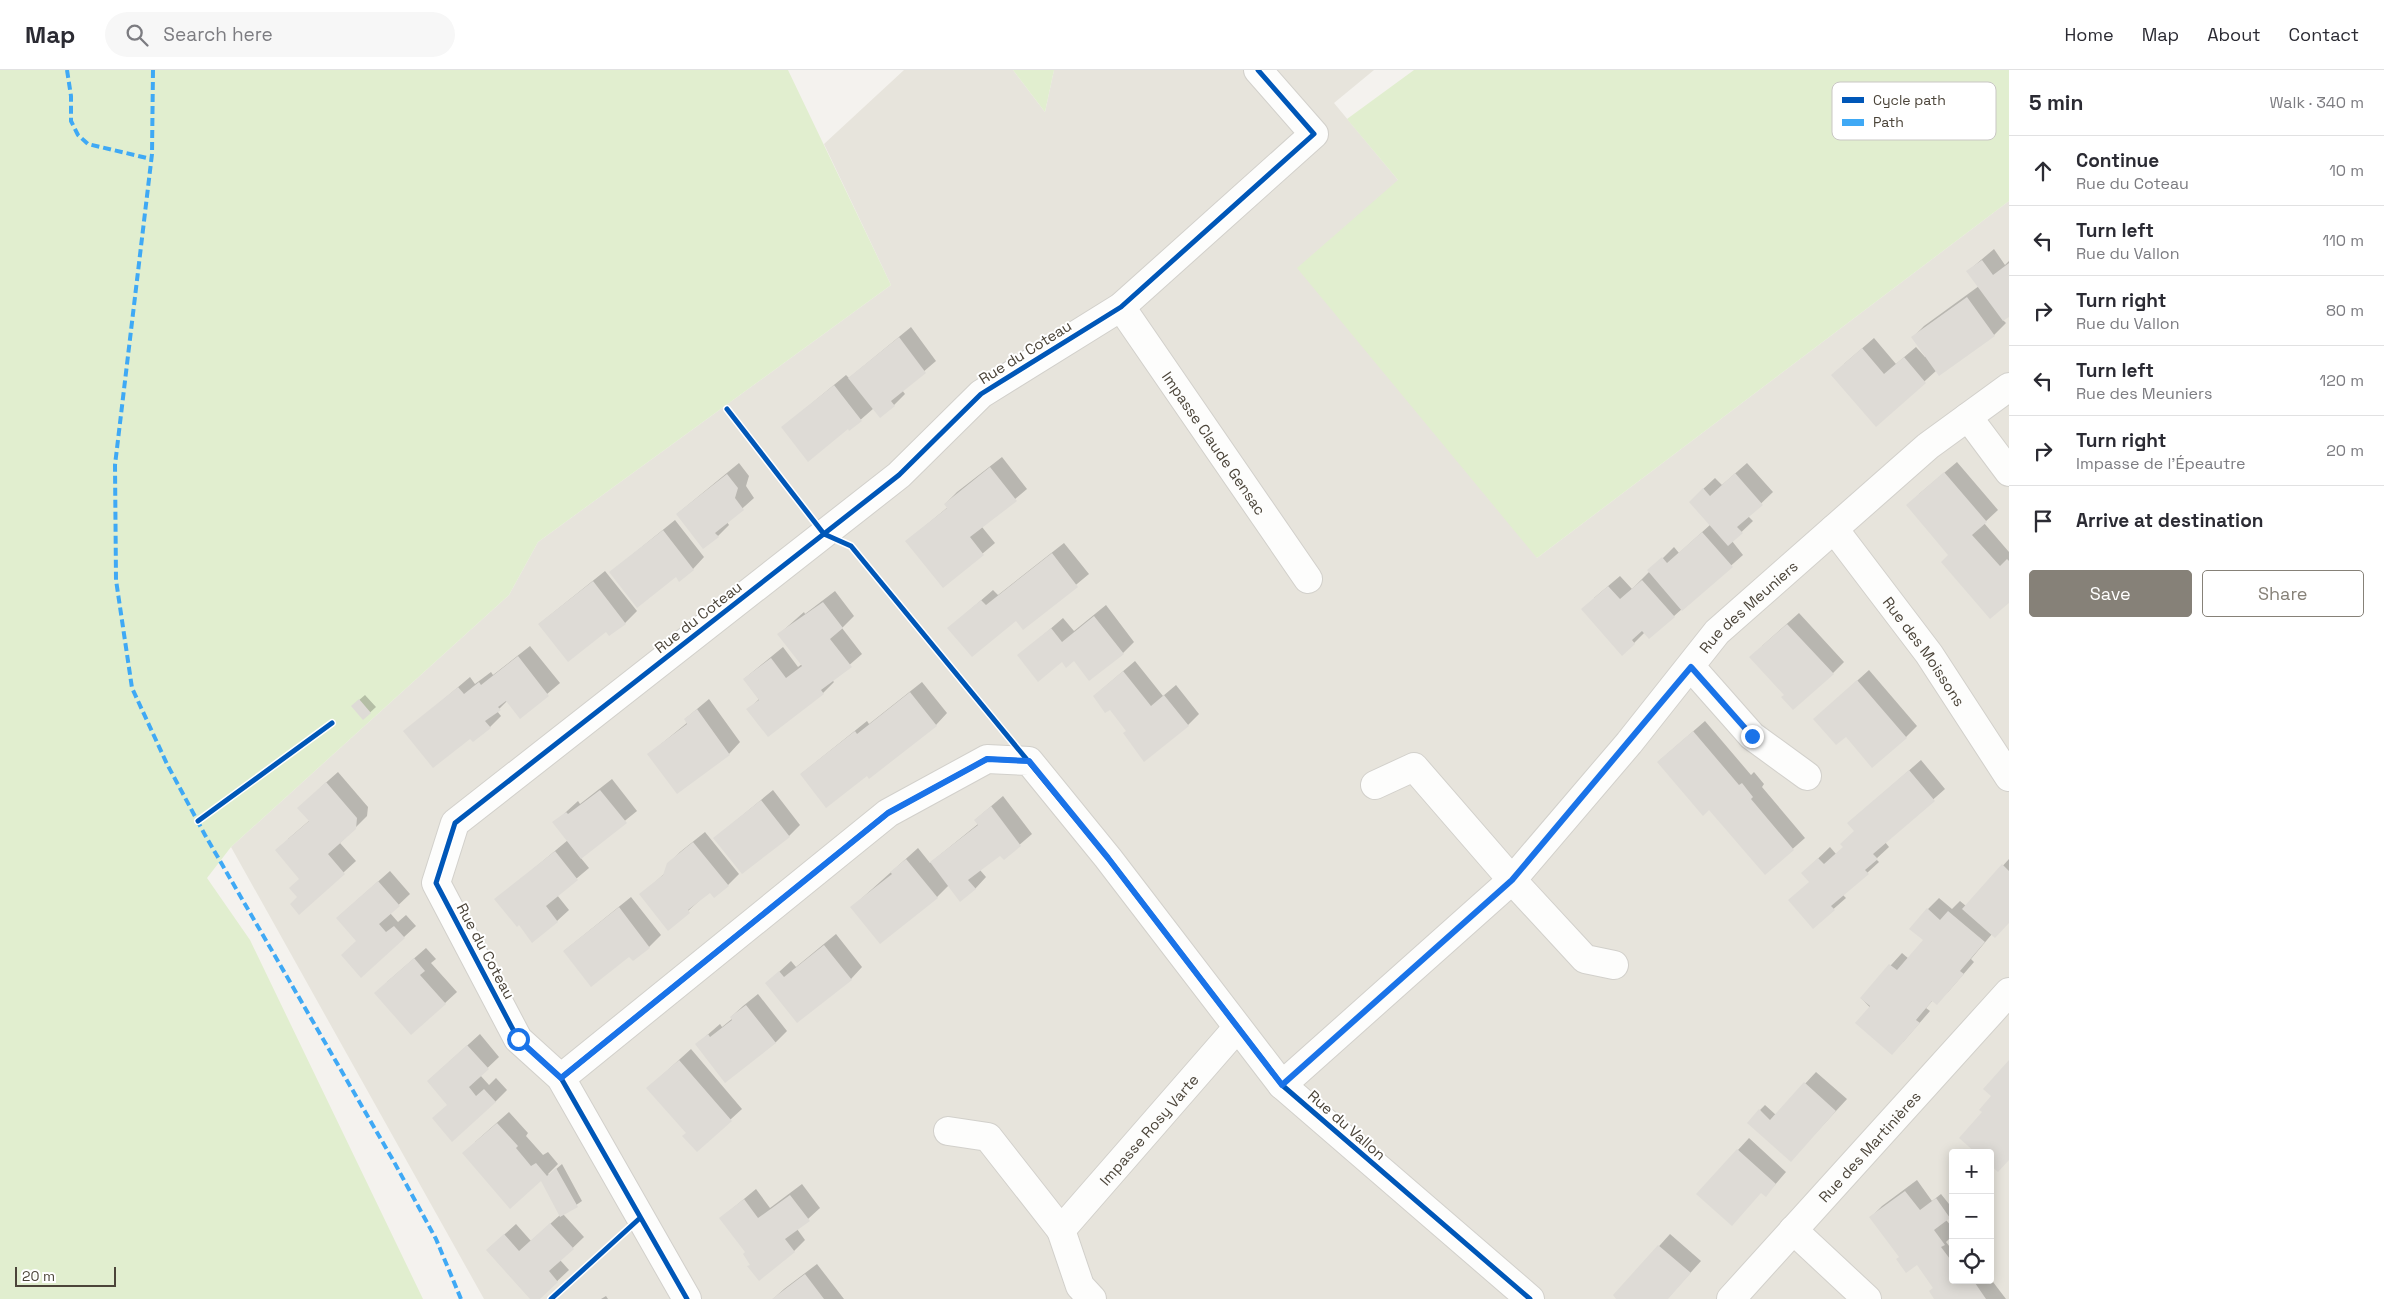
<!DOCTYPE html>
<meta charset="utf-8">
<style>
body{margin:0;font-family:"Space Grotesk",sans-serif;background:#f7f7f7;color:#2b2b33}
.controls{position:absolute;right:15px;bottom:15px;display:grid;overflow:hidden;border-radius:5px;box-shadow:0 2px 12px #0003}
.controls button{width:45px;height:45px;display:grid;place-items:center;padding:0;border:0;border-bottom:1px solid #e1e1e2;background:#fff;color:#2b2b33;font:25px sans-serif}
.scale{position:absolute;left:15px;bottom:12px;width:101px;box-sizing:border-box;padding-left:5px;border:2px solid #4b4439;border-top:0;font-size:14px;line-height:18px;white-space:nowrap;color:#4b4439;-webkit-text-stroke:4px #fff;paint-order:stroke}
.stop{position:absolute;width:15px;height:15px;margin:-11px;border:4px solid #1a73e8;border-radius:50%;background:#fff}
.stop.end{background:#1a73e8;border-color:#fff;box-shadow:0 1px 5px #0008}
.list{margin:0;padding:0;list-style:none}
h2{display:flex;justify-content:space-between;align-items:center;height:65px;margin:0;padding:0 20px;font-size:21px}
h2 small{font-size:16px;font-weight:400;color:#7c7c81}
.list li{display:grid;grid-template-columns:32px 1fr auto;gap:15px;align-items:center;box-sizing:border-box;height:70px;padding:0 20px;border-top:1px solid #e1e1e2}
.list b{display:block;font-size:19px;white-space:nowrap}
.list p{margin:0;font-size:16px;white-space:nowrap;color:#7c7c81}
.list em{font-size:16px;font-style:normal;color:#7c7c81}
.actions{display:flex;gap:10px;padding:15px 20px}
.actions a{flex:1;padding:11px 0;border:1px solid #868178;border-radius:5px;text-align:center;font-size:18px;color:#868178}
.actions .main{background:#868178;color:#fff}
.icon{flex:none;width:28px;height:28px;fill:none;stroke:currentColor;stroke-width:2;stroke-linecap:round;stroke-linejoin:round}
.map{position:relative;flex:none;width:2009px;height:1229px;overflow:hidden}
header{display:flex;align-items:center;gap:30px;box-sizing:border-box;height:70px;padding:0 25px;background:#fff;border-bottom:1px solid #e1e1e2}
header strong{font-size:24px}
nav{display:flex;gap:28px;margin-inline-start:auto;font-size:18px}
.search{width:350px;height:45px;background:#f7f7f7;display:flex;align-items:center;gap:12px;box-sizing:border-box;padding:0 18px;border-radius:28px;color:#7c7c81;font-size:19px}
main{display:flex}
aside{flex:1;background:#fff}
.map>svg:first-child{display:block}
.residential{fill:#e7e4dc;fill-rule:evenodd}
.green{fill:#e1eecf}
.shadow{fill:#0003}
.building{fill:#dedbd6}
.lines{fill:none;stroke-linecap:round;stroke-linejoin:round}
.street-casing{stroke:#d2d0cb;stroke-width:30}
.street{stroke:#fdfdfc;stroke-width:28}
.quiet{stroke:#3fa9f5;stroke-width:4;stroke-dasharray:8 4;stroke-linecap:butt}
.cycleway-casing{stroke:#fff;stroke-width:8}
.cycleway{stroke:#0057b8;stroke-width:5}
.route{stroke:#1a73e8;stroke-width:6}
.labels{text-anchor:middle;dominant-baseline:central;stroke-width:4;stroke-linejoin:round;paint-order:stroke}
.street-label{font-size:15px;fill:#4b4439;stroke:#fff}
.key{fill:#fff;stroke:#c9c7c4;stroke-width:1}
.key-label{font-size:14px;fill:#4b4439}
</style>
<header>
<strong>Map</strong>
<div class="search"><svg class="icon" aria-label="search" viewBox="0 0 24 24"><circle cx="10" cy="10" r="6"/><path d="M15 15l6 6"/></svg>Search here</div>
<nav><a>Home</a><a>Map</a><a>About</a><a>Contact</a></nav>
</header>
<main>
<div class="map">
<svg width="2009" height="1229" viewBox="0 0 2009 1229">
<rect width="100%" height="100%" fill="#f4f2ee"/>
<path class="residential" d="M904 0H1013L1045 42 1054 0H1374L1334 33 1398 110 1537 488 2009 131V1229H484L231 777 509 525 538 472 891 215 824 74ZM1953 1083H1990V1210H1953Z"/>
<path class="green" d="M0 0H788L891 215 538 472 509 525 231 777 207 808 250 870 423 1229H0Z
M1013 0H1054L1045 42Z
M1414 0H2009V131L1537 488 1297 198 1398 110 1347 49Z"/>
<path class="shadow" d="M1994 179 2005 195 2009 191V245L2003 250 2006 253 1994 265 1940 304 1937 300 1876 355 1844 294 1874 268 1896 294 1916 277 1925 287 1926 286 1913 267 1924 256 1979 216 1968 201Z
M911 257 936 291 902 320 905 324 894 335 874 338 850 359 848 357H783L846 305 849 308Z
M1002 387 1027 419 982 457 995 473 943 517 907 471 948 437 945 434 957 422Z
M1957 392 1998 440 1984 453 2009 482V532L1950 484 1919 424Z
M739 393 749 406 746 416 754 428 727 452 729 455 718 466 677 444Z
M1747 393 1773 422 1748 446 1753 451 1732 471 1743 485 1674 546 1645 562 1634 573 1594 528 1620 506 1632 519 1674 477 1679 483 1711 454 1702 420 1715 408 1722 415Z
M675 450 704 487 693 499 676 506 611 502Z
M1064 473 1089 504 1024 558 1016 550 949 558 993 520 998 525Z
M605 501 637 541 625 553 609 565 606 560 539 554Z
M835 521 854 546 842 558 862 584 832 610 834 612 823 623 748 640 759 629 744 609 783 577 798 597 802 594 779 564 804 542 805 544Z
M1106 535 1134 572 1123 583 1062 591 1019 586 1063 548 1074 561Z
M1799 543 1844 592 1833 603 1786 624 1762 576Z
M530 576 560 613 520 647 507 631 497 641 501 646 490 657 470 667 405 662 470 607 475 614 491 602 493 605Z
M1135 591 1163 626 1176 615 1199 644 1188 655 1128 660 1110 639 1094 626Z
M1869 600 1917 656 1906 667 1846 665 1815 649Z
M922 612 947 643 936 655 867 704H801L867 651 869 654Z
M365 625 376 637 363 649 358 631Z
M709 629 740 672 729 684H649L688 652 685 649Z
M1705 651 1751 705 1754 702 1764 714 1762 717 1805 768 1765 803 1710 738 1658 692Z
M1921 690 1945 719 1885 772 1889 777 1876 789 1879 792 1843 825 1846 828 1813 857 1810 811 1803 803 1830 777 1836 784 1844 777 1855 761 1849 753Z
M338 702 368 737 367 746 340 773 356 791 299 843 301 808 288 769 310 750 321 717Z
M612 709 637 741 580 787 589 798 557 825 569 840 557 851 519 854 496 830 568 770 554 753 578 731 580 734Z
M773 720 800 755 789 766 715 768Z
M1003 726 1032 764 1004 788 1000 784 980 800 986 807 975 819 949 815 937 827 852 837 918 778 930 793 978 754 975 750Z
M705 762 739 804 728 815 710 821 668 859 641 825 665 803 668 794 680 782Z
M2009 789V852L1992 864 1971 889 1974 892 1948 922 1933 930 1926 938 1930 941 1903 972 1861 928 1902 883 1909 889 1925 870 1928 839 1939 828 1952 839 1960 831 1966 836Z
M390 801 410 824 390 843 398 852 406 845 416 856 404 867 357 870 337 848Z
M631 827 661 865 649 877 633 890 629 885 564 881Z
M836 864 862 897 851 909 767 913 791 891 796 897Z
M426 878 436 889 431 893 457 922 445 933 387 912Z
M758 924 787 961 776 972 725 1011 697 974 720 954 722 957 733 948 731 947 743 936Z
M480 964 499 987 480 1005 489 1015 496 1008 507 1020 495 1032 448 1034 428 1011Z
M691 979 742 1039 697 1080 687 1063 648 1018Z
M1816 1002 1847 1029 1791 1090 1760 1040 1765 1035 1776 1045Z
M509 1042 528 1063 526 1066 543 1085 548 1082 558 1094 548 1104 549 1105 562 1094 582 1131 563 1144 584 1167 560 1190 569 1200 538 1229H531L487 1180 516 1154 531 1171 560 1145 542 1109 475 1072Z
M1749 1068 1786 1102 1766 1125 1738 1080Z
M1917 1110 1932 1131 1941 1124 1953 1139V1144L1946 1150 1953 1158V1165L1946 1172 1953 1181V1210H1990V1208L2006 1229H1936L1934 1217 1919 1195 1900 1187 1871 1147 1882 1136Z
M802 1114 820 1138 797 1159 805 1170 794 1181 752 1194 747 1182 721 1148 756 1119 770 1138Z
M1670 1164 1701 1191 1667 1229H1617L1615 1225Z
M817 1194 844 1229H773L784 1219Z
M606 1226 608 1229H601Z"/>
<path class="building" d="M1982 190 1993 205 2009 193V247L2003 251 1966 201Z
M1967 227 1995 266 1939 306 1911 267Z
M899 267 926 303 891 331 895 336 880 348 848 308Z
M1862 278 1884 304 1904 287 1926 313 1876 357 1831 305Z
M834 315 862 351 849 361 848 359 808 392 781 357Z
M990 397 1017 431 970 467 984 485 943 518 905 471 947 438 944 434Z
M1944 402 1987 452 1972 465 2000 496 2007 489 2009 491V533L1990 549 1941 492 1948 485 1906 435Z
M1735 403 1763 435 1737 457 1743 463 1728 476 1689 432 1703 418 1710 426Z
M727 404 738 418 735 428 744 440 715 463 719 467 703 479 676 444Z
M663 460 694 500 679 512 676 507 637 538 609 502Z
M1702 462 1733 497 1682 541 1647 500 1662 487 1667 493Z
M1052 483 1078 517 1023 560 1016 551 972 587 947 558 981 530 986 535Z
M1642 510 1675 547 1649 569 1642 561 1632 570 1635 574 1622 586 1581 539 1608 516 1620 529Z
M593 511 626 554 609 566 606 562 568 592 538 554Z
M823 532 843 558 830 569 852 597 821 620 824 624 768 667 746 639 759 630 743 609 771 588 786 608 802 596 777 564Z
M1094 546 1124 584 1089 611 1074 591 1066 598 1062 592 1038 612 1017 585 1051 558 1062 572Z
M1787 554 1834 604 1793 640 1781 627 1784 625 1749 587Z
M518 586 549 626 520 649 506 631 498 637 501 640 485 651 491 658 473 672 470 669 433 698 403 661 458 617 464 624 479 612 481 615Z
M1123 601 1151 636 1164 625 1189 656 1144 692 1123 663 1126 661 1110 640 1105 643 1093 626Z
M1857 610 1907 668 1872 698 1846 667 1836 675 1813 649Z
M910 622 937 656 869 709 867 706 826 738 800 704 855 661 857 664Z
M359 629 371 643 363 650 351 636Z
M697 639 730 685 677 724 647 684 687 654 684 649Z
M1693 661 1739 715 1742 713 1753 727 1751 729 1794 780 1765 805 1709 740 1703 746 1657 692Z
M1909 700 1935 731 1873 784 1878 789 1865 800 1869 804 1831 836 1835 840 1813 859 1788 830 1809 812 1801 803 1818 788 1824 794 1843 777 1840 774 1854 761 1847 753Z
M326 712 357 748 356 759 328 784 345 804 299 845 290 834 297 827 289 818 299 809 275 780 309 751 297 738Z
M600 720 627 753 581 789 552 752 566 742 568 744Z
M761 730 790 767 742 804 713 768Z
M991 736 1021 776 1004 790 1000 786 968 810 976 819 960 832 930 792 978 755 974 750Z
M693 772 729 816 714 828 710 823 688 840 690 843 668 861 639 824 663 805 667 793Z
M555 781 578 810 546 836 558 852 532 873 519 855 517 857 494 829Z
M906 789 938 828 880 874 850 837 892 804 890 802Z
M2002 794 2009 801V853L1995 868 1962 839Z
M378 811 400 836 379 854 386 862 394 856 405 868 361 908 341 885 356 871 336 848Z
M619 837 650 878 633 891 629 887 591 917 563 881Z
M1927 838 1940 850 1948 841 1985 872 1960 901 1964 904 1937 935 1932 931 1916 950 1920 953 1892 985 1855 953 1870 936 1860 928 1889 894 1897 900 1923 870 1909 859Z
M824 875 852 910 797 953 765 913 779 901 784 907Z
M414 888 425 901 420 905 446 934 411 965 374 923Z
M746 935 776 973 725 1013 695 974 708 964 710 967 732 950 730 947Z
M467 975 489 999 469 1017 476 1026 484 1019 496 1032 452 1072 432 1048 447 1035 427 1011Z
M679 990 732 1051 697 1082 682 1066 686 1063 646 1018Z
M2009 990V1090L1998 1102 1990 1095V1083H1976L1959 1068 1982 1042 1979 1040 1991 1026 1983 1019Z
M1804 1012 1836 1041 1791 1092 1747 1053 1759 1039 1770 1050Z
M497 1053 518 1076 516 1078 531 1096 536 1093 547 1106 556 1098 578 1137 560 1147 541 1111 510 1139 462 1083Z
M1737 1079 1776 1114 1766 1127 1761 1123 1732 1156 1696 1124Z
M1905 1121 1920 1140 1936 1128 1950 1148 1934 1160 1945 1175 1941 1177 1953 1193V1210H1973L1986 1229H1934L1929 1221 1933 1218 1917 1195 1906 1203 1896 1189 1899 1187 1869 1147Z
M790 1125 810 1151 785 1169 795 1182 759 1211 747 1196 750 1195 743 1184 745 1182 719 1148 744 1129 758 1148Z
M550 1153 574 1179 549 1201 558 1212 540 1229H530L486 1180 504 1164 519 1181Z
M1658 1175 1691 1203 1668 1229H1616L1613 1225Z
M805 1204 824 1229H772Z"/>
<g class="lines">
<g class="street-casing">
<g id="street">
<path id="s1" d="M1121 237 1308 509"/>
<path d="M1968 347 2009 402"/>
<path id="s2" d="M1834 459 1929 584 2009 707"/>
<path d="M1691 597 1752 666 1807 706"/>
<path d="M1375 715 1414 697 1512 810 1585 889 1614 895"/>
<path d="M561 1008 888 743 987 689 1029 691 1108 788 1282 1015 1530 1229"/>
<path id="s3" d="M1282 1015 1512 810 1629 673 1717 562 1928 376 2009 317"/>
<path id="s4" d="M948 1061 988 1067 1061 1160 1237 958"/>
<path d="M1061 1160 1080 1216 1092 1229"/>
<path d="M1793 1160 1867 1229"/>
<path d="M687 1229 561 1008 518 969 436 813 455 753 899 405 981 324 1121 237 1314 64 1258 0"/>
<path id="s5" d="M1731 1229 2009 922"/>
</g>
</g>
<use href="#street" class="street"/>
<path class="quiet" d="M67 0 71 26V51L78 65 88 74 151 89
M153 0 152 84 115 395 116 510 132 618 167 694 205 765 393 1090 436 1169 461 1229"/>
<g class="cycleway-casing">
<path id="cycleway" d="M727 339 824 464 851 476 1108 788 1282 1015 1530 1229
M198 751 332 653
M561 1008 888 743 987 689 1029 691
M551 1229 640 1148
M687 1229 561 1008 518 969 436 813 455 753 899 405 981 324 1121 237 1314 64 1258 0"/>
</g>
<use href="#cycleway" class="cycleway"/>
</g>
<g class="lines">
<path class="route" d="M518 969 561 1008 888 743 987 689 1029 691 1108 788 1282 1015 1512 810 1691 597 1752 666"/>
</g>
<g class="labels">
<g class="street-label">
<text transform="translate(1025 282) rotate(-32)">Rue du Coteau</text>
<text stroke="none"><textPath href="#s1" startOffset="165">Impasse Claude Gensac</textPath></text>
<text stroke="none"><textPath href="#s3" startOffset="670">Rue des Meuniers</textPath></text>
<text transform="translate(698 547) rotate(-38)">Rue du Coteau</text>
<text stroke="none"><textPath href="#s2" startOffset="152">Rue des Moissons</textPath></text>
<text transform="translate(486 881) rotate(62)">Rue du Coteau</text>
<text transform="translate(1347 1055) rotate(41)">Rue du Vallon</text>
<text stroke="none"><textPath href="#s4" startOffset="292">Impasse Rosy Varte</textPath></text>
<text stroke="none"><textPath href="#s5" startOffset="206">Rue des Martinières</textPath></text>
</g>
</g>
<rect x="1832" y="12" width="164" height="58" rx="8" class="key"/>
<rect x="1842" y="27" width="22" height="6" fill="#0057b8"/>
<rect x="1842" y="49" width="22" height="7" fill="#3fa9f5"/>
<g class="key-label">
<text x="1873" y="35">Cycle path</text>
<text x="1873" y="57">Path</text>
</g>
</svg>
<div class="controls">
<button>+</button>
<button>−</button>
<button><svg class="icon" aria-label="locate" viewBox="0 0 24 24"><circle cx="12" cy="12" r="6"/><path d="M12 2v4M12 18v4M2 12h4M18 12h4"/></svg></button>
</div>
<div class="scale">20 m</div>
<div class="stop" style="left:518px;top:969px"></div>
<div class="stop end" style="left:1752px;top:666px"></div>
</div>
<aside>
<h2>5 min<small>Walk · 340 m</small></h2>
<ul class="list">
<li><svg class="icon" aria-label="ahead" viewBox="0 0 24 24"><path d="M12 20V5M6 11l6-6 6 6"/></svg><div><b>Continue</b><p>Rue du Coteau</p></div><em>10 m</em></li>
<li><svg class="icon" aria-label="left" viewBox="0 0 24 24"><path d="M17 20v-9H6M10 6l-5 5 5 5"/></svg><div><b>Turn left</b><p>Rue du Vallon</p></div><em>110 m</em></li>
<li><svg class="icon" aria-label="right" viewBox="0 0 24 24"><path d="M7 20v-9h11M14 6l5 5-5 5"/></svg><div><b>Turn right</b><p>Rue du Vallon</p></div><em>80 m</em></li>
<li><svg class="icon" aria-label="left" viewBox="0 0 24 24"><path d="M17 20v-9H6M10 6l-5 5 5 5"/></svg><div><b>Turn left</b><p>Rue des Meuniers</p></div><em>120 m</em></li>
<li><svg class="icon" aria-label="right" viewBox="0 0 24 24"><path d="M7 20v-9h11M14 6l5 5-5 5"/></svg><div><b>Turn right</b><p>Impasse de l'Épeautre</p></div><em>20 m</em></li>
<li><svg class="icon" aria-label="arrive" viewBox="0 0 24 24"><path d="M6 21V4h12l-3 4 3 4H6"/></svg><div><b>Arrive at destination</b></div></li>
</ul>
<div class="actions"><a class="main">Save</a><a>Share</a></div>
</aside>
</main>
